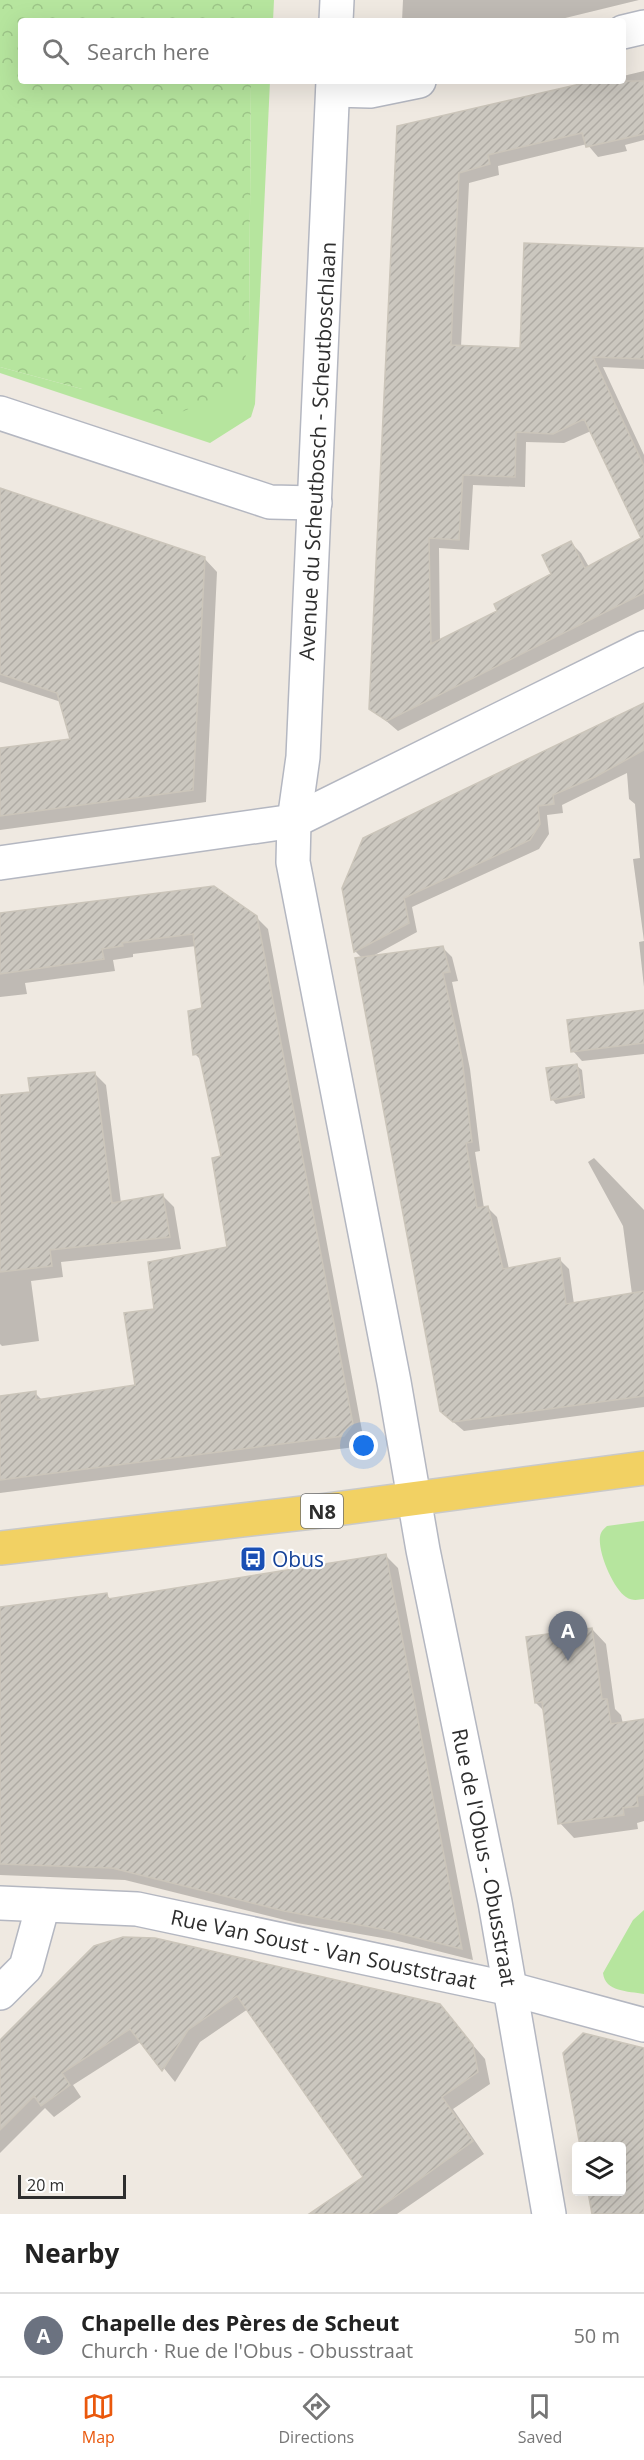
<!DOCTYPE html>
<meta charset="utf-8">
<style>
body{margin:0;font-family:"Open Sans",sans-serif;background:#f6f6f6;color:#222}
.controls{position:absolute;right:18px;bottom:18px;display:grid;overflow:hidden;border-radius:6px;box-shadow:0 6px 24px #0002}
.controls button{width:54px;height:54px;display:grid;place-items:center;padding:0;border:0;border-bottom:2px solid #e0e0e0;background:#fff;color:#222;font:30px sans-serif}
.scale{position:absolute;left:18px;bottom:15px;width:108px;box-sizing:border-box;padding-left:6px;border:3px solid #2e2e2e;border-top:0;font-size:16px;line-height:21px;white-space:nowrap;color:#2e2e2e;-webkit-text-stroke:4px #fff;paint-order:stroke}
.you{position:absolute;left:364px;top:1446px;width:21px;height:21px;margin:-15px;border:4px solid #fff;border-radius:50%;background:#1a73e8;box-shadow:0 0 0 9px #1a73e833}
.badge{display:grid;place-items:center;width:39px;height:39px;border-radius:50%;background:#ea580c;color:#fff;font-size:20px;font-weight:700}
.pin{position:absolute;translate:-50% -50px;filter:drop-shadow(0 2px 3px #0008)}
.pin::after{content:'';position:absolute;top:32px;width:21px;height:18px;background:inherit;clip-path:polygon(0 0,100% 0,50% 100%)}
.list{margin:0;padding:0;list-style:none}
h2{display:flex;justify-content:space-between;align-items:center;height:78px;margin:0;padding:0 24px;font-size:26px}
h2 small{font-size:20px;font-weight:400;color:#767676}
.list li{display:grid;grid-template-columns:39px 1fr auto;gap:18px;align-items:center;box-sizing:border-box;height:84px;padding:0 24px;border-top:2px solid #e0e0e0}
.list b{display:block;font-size:22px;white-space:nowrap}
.list p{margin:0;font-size:20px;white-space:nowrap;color:#767676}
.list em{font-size:20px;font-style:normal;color:#767676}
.icon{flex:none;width:33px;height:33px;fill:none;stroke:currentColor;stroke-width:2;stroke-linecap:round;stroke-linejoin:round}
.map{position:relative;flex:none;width:644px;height:2214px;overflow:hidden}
.search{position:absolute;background:#fff;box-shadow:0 6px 24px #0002;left:18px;right:18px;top:18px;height:66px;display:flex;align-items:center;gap:15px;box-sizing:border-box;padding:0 21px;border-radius:6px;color:#767676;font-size:22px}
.sheet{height:162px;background:#fff}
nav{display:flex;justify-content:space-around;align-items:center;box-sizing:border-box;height:84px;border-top:2px solid #e0e0e0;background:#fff;font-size:16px;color:#767676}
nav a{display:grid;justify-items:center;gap:3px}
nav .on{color:#ea580c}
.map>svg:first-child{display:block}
.grass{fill:#b6e59e}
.forest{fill:url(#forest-crowns)}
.shadow{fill:#0003;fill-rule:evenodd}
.building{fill:url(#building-hatch);stroke:#cbc5ba;stroke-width:1.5;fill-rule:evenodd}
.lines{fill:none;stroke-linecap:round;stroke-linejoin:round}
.minor-casing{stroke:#b4b7c1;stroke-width:36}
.primary-casing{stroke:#c9c9c9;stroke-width:36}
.minor{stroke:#fff;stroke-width:33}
.primary{stroke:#f2d163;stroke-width:33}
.labels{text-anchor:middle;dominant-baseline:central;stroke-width:4.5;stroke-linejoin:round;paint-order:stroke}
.shield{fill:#fff;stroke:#6d6d6d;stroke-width:1.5}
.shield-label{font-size:20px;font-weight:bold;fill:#2e2e2e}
.street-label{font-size:21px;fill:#2e2e2e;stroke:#fff}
.transit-label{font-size:21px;fill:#164399;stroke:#fff;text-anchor:start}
</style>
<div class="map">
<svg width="644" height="2214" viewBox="0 0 644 2214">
<defs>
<pattern id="forest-crowns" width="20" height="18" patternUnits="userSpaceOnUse" patternTransform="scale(1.5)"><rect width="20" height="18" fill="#b6e59e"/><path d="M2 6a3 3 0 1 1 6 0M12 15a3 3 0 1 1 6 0" fill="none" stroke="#9dc588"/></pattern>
<pattern id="building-hatch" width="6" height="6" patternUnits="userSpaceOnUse" patternTransform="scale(1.5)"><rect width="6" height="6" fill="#cbc7bf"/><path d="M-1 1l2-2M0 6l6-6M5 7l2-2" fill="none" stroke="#afaba4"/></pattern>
</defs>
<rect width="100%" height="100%" fill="#efe9e1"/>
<path class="grass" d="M252 0H274L273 21H252Z
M251 81H270L255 404 251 417 210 443 0 373V367L82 389 249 334Z
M644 1521V1599C637 1600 632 1601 626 1597 613 1589 595 1547 601 1533 602 1530 605 1528 607 1526Z
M644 1910V1994C628 1991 605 1992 603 1973L633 1920Z"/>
<path class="forest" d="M0 0H252V21H21V81H251L249 334 243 373 214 398 170 417 82 389 0 367Z"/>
<path class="shadow" d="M403 0H639L553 21H402Z
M644 71V140L625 145 627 151 598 157 587 144 498 166 499 175 469 183 461 347 521 349 644 250V369L603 367 644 455V609L398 731 371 708 398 128 600 81H623V76ZM591 431 643 539 589 567 581 553 571 543 553 575 499 612 440 641 439 548 469 550 473 485 525 487 526 442 564 443Z
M0 489 204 558 217 572 206 802 0 830V749L72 740 61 702 0 682Z
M644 705V987L639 942 644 941 633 859 640 858 635 804 629 799 627 773 562 805 563 813 547 815 549 834 539 849 412 907 417 932 371 957 442 947 452 957 458 981 452 982 470 1069 480 1151 475 1152 484 1208H488L497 1217 509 1269 560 1260 569 1269 574 1304 632 1294 623 1226 588 1162 594 1158 644 1210V1407L464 1431 451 1420 362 958 355 951 343 889Z
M0 916 256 917 268 929 363 1436 355 1447 0 1493V1396L35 1393 43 1401 137 1387 155 1310 229 1249 223 1157 203 1062 195 1054 204 1009 196 946 133 954V957L113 960 115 971 25 983 27 994 0 997Z
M644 1012V1054L582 1061 573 1051Z
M577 1066 582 1070 585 1098 556 1104 552 1099Z
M95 1074 106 1085 121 1203 163 1196 174 1207 181 1249 61 1262 63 1277 31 1281 39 1341 2 1346 0 1344V1097L31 1093Z
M386 1556 398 1568 473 1960 394 1940 297 1923 125 1880 0 1875V1608L106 1595 112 1600Z
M592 1629 606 1644 615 1709 621 1715 623 1724 644 1721V1821L637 1823 638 1829 574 1838 560 1823 544 1711 536 1703Z
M95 1947 439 2006 485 2059 490 2084 453 2109 484 2154 397 2214H312L365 2177 248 2009 200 2042 175 2082 142 2041 73 2085 81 2097 54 2117 45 2108 0 2153V2041Z
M644 2050V2214H593L589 2192H622V2146H581L565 2054Z"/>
<path class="building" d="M593 81H644V134L586 147 582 133 488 155 490 164 459 173 451 345 520 348 524 243 644 248V359L593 357 644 466V593L387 721 369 709 397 126ZM584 419 641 538 585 568 571 541 542 555 551 574 494 604 497 611 431 644 429 538 459 540 463 475 515 477 516 432 553 434Z
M0 488 205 557 193 790 0 816V748L70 739 57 693 0 674Z
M644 703V750L595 777 553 795 554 804 538 806 540 824 530 840 404 898 409 923 354 952 342 888 363 838Z
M214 886 257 916 353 1424 344 1436 0 1480V1396L36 1391V1400L135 1385 124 1313 154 1309 148 1262 227 1247 212 1158 221 1156 199 1054 193 1055 188 1011 202 1008 193 934 122 943 123 946 102 949 104 959 0 974V913Z
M443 946 450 972 443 973 462 1058 472 1142 466 1143 477 1208 488 1206 503 1269 560 1258 566 1304 644 1291V1396L453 1422 440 1411 355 958Z
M644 1010V1043L571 1052 567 1020Z
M577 1064 582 1094 551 1100 546 1068Z
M95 1072 112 1203 163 1194 170 1237 50 1250 52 1266 0 1272V1095L30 1092 28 1078Z
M386 1554 462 1949 381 1929 284 1911 112 1868 0 1864V1607L107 1593 108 1599Z
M592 1628 602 1699H607L611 1724 644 1719V1795L637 1796 638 1806 623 1808 624 1815 558 1824 542 1702 535 1703 526 1637Z
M123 1937 155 1938 440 2004 473 2045 478 2072 442 2097 473 2141 371 2214H309L363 2177 237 1996 188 2030 162 2071 130 2029 62 2073 70 2085 41 2106 34 2096 0 2130V2040L94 1946Z
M583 2033 644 2048V2214H592L588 2192H621V2146H580L563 2053Z"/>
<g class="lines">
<g class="minor-casing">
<g id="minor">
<path d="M336 21 337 0"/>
<path d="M623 32 644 27"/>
<path id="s1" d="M333 81 303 757 294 821 293 862 394 1382 423 1550 495 1902 549 2214"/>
<path d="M333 90 370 91 419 81"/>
<path d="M0 413 270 502 315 503"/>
<path d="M0 863 294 821 644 648"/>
<path id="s2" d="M0 1903 137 1909 511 1989 644 2025"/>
<path d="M0 1993 26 1967 43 1905"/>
</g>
</g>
<g class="primary-casing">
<path id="primary" d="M0 1548 321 1511 644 1468"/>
</g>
<use href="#minor" class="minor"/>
<use href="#primary" class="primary"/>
</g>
<defs>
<g id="bus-square" transform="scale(1.35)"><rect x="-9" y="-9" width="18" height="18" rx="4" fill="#1a4fb4" stroke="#fff"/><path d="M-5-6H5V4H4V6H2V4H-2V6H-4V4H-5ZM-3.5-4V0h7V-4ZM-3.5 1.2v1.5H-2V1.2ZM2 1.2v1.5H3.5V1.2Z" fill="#fff"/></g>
</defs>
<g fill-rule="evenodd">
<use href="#bus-square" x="253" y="1559"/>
</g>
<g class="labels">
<rect class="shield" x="301" y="1494" width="42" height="34" rx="4.5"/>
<g class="shield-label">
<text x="322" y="1511">N8</text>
</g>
<g class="street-label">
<text transform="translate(317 451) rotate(-87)">Avenue du Scheutbosch - Scheutboschlaan</text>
<text stroke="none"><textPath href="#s1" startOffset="1796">Rue de l'Obus - Obusstraat</textPath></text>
<text stroke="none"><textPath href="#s2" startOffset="328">Rue Van Soust - Van Souststraat</textPath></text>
</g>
<g class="transit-label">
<text x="272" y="1559">Obus</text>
</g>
</g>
</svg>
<div class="controls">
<button><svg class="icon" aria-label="layers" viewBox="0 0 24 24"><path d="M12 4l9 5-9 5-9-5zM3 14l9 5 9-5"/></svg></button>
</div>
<div class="scale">20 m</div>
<div class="you"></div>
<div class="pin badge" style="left:568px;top:1661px;background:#6b7280">A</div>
<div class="search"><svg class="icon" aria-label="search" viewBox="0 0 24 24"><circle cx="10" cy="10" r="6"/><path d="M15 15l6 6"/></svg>Search here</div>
</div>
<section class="sheet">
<h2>Nearby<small></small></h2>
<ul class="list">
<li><span class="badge" style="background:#6b7280">A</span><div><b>Chapelle des Pères de Scheut</b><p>Church · Rue de l'Obus - Obusstraat</p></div><em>50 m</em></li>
</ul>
</section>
<nav>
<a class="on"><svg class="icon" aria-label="map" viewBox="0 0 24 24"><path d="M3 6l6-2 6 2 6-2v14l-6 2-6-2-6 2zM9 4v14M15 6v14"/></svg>Map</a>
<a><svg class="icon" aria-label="directions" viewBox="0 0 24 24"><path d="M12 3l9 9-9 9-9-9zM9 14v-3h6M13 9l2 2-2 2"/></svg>Directions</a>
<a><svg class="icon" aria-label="saved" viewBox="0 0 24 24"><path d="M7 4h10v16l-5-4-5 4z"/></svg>Saved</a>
</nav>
